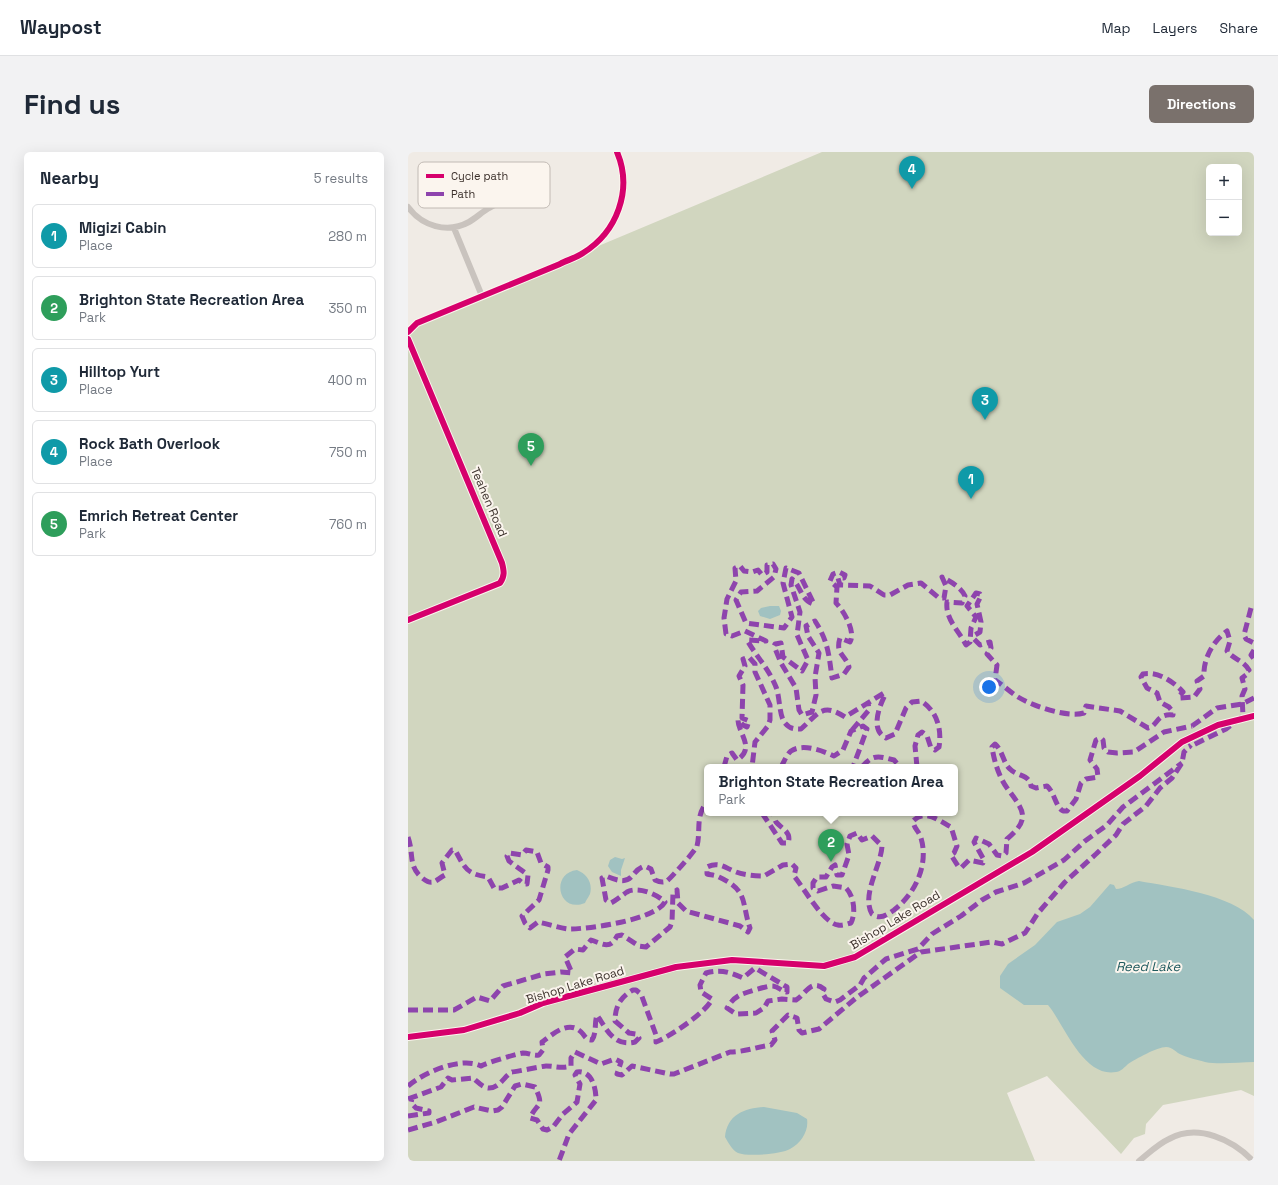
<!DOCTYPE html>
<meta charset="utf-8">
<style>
body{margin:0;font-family:"Space Grotesk",sans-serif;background:#f2f2f3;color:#1f2937}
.controls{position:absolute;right:12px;top:12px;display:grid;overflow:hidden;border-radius:6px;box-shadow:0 4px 16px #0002}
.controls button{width:36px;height:36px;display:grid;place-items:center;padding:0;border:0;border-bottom:1px solid #e0e1e3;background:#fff;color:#1f2937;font:20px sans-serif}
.you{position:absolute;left:581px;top:535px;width:14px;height:14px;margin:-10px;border:3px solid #fff;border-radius:50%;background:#1a73e8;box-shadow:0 0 0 6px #1a73e833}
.badge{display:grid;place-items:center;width:26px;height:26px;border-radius:50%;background:#7a716c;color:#fff;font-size:13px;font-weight:700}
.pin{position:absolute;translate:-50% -33px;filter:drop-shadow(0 1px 2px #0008)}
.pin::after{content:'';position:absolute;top:21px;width:14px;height:12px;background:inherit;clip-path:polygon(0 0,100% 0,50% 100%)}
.popup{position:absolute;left:296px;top:612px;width:254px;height:52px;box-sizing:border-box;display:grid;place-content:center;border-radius:6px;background:#fff;filter:drop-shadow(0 1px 3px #0005);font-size:13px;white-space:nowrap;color:#747a83}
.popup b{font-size:15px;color:#1f2937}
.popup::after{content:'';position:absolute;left:50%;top:100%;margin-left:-8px;border:8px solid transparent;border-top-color:#fff}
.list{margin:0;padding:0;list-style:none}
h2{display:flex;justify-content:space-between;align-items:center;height:52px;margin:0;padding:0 16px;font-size:17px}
h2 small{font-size:13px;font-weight:400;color:#747a83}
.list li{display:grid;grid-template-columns:26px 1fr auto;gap:12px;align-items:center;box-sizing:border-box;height:64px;margin:0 8px 8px;padding:0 8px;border:1px solid #e0e1e3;border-radius:6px}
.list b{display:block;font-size:15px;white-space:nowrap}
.list p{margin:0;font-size:13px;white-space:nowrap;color:#747a83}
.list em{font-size:13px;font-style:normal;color:#747a83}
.map{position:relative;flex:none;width:846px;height:1009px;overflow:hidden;border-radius:6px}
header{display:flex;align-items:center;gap:24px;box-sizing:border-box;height:56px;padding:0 20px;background:#fff;border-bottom:1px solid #e0e1e3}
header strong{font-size:19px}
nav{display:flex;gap:22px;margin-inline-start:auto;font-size:14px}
.intro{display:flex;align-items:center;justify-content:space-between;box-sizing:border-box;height:96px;padding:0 24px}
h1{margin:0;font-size:28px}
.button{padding:10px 18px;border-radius:6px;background:#7a716c;color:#fff;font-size:14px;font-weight:700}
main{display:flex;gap:24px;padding:0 24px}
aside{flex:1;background:#fff;border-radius:6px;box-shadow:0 4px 16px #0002}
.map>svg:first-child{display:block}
.green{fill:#d1d6bf;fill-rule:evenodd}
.water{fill:#a1c2c1}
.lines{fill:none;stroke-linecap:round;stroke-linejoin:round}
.minor{stroke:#c9c3be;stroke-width:6}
.quiet{stroke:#8e44ad;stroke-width:5;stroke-dasharray:10 5;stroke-linecap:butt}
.cycleway-casing{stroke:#fbf5ee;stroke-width:8}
.cycleway{stroke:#d6006c;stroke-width:6}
.labels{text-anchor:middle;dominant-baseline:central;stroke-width:4;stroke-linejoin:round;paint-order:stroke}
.street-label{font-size:12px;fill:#3b302b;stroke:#fbf5ee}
.water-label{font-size:13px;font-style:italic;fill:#1f5a5e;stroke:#fbf5ee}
.key{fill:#fbf5ee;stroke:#c1bab4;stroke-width:1}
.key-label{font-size:11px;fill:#3b302b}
</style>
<header>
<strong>Waypost</strong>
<nav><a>Map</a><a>Layers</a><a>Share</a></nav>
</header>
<div class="intro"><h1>Find us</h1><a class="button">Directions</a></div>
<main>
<aside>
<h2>Nearby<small>5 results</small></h2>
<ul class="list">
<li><span class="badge" style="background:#0f9aa8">1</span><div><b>Migizi Cabin</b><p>Place</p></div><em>280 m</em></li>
<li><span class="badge" style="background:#2e9e5b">2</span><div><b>Brighton State Recreation Area</b><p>Park</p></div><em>350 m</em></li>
<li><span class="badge" style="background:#0f9aa8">3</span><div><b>Hilltop Yurt</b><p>Place</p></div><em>400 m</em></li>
<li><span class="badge" style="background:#0f9aa8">4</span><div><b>Rock Bath Overlook</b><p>Place</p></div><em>750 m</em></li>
<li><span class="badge" style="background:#2e9e5b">5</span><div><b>Emrich Retreat Center</b><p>Park</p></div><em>760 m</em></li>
</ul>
</aside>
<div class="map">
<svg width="846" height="1009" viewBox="0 0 846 1009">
<rect width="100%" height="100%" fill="#f0ebe5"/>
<path class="green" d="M414 0H846V944L833 938 755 953 738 972 737 982 726 986 713 1002 639 924 599 941 627 1009H0V178L175 105 188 95ZM801 15H831V81H801ZM299 615H547V661H299Z"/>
<path class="water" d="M362 454H371L373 459 372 463 362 467 352 464 350 459 353 456Z
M207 705 214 707 217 706 213 718V724L204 720 200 714 202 708Z
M169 718C179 722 185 731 182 742 180 746 178 748 177 751 150 762 142 721 169 718Z
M731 729C763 735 824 742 846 768V910C831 910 812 913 797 910 791 908 780 906 774 903 768 901 765 895 758 895 749 895 728 907 720 912 717 915 712 920 708 920 675 926 656 872 640 853H616L592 836V824L600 812 627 793 649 770 672 762 682 755 702 732 706 733 708 737C716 737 722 730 731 729Z
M356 955 389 961 399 967C401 979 393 991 382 997 373 1002 340 1005 330 1001 324 998 320 990 317 985 319 963 336 956 356 955Z"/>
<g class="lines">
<path class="minor" d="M0 55C14 74 39 82 61 70 68 66 74 60 81 56 94 49 99 48 110 37
M46 76 74 144
M0 180 9 171 152 112C159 108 168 106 175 101 209 80 225 38 209 0
M0 187 94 411C96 419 97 424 92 431L0 468
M0 885 56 878 112 861 135 851 268 815 324 808 416 814 447 805 624 700 732 624 774 590 810 573 846 564
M731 1009C741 1001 750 992 761 987 790 971 825 988 845 1009"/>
<path class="quiet" d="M843 456 836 483 838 487 846 491
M846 498 843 503 846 507
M784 574 809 556 834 552 846 546
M444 578 461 558 460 550
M316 615 319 604 324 601 329 608C348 596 330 581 330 568L335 573 339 575 341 569 334 566 335 533 331 524 337 514 335 507 341 505 347 512V520L362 553V568L360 574 347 590 344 615
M373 615C376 610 379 602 383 599 395 591 415 599 426 604L435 598 443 579 455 574 459 577 445 615
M454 615C465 602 470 604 486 608L492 615
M509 615 507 594 510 583 514 580 519 584 523 596 527 598 531 595C534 577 529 559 513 549L504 550 498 556 487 582 478 586C462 578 471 555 477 543L476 541 437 565C414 550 410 562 393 577 386 577 382 577 377 571 371 564 372 545 368 535 361 517 348 504 339 488L358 489 337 479 324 484 318 482 316 466 319 447 328 429 327 416 332 414 336 419 344 420 350 418 354 423 359 420V413L365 412 368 417 366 425 349 439 333 440 328 448 338 471 376 476 384 465 375 431 378 416 391 421 406 452C393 449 393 434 384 427L383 433 392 460 389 483 400 508 394 519 375 505 373 491 367 492 366 494 373 511 388 536 391 558 394 563 404 560 408 543 407 525 411 501 400 484 398 474 407 469C420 489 421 503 424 526L436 522 441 515C437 502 427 502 432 486L442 490C448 480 436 459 428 451L429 435 422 429 425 422 431 420 437 423 436 426H430L432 433 462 434 476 443H482L500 433 513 431 531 446H536L538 434 534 425C543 430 553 435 557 444L554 451 539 450C537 467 551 479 558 493L562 490 563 476 568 465 559 454 568 441 572 442 573 444 569 452 573 470 572 480 567 483 566 487 572 493 582 490 583 496 579 502 589 513 587 528C595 533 602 540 610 545 625 554 659 566 676 561L678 554 712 559 740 576C750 574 748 561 765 563V560L761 555 752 550 749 541 739 536 733 525 735 522C749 519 765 529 775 540L771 544V546L786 545 792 537 789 529 796 524C795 507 805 489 819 479L822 489 819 499C825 507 835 508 841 518L838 520V523L834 526 837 537 834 544 835 564 818 577 781 595
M354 661 374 691H380C384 680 374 677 368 670 367 668 366 664 365 661
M0 685C6 702 0 713 13 725 25 735 26 729 37 723L34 711 44 698H47C57 716 58 722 80 725L86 736H94L111 728 116 732H119L120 723 101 709 99 704 101 701 114 703 118 698 129 700 133 711 140 715V718L131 748 114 764 117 771 122 776 130 770C140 772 151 776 161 777 181 777 247 768 257 750 249 742 229 734 219 740 213 744 209 748 203 751L198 748 194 726 198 724C228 737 220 719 237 714L243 717 247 728C251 730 255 731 259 729 262 727 288 698 289 694 293 678 287 664 299 650
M0 858H46L69 845 82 849 95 834 136 822 153 820 164 821 157 805 167 797 175 798 183 788C195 792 202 798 209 784L214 783 231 794 238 795 262 775 264 770 265 741 269 738 270 751 278 759 332 774 340 780 342 776C333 750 341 739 311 725 307 723 303 723 299 722V715C311 709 317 716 328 720 336 723 347 724 356 724L375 713 384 712 388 716 386 724C396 736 415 771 430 773 434 774 439 772 443 771 448 761 446 744 438 736L425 734 410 739 405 736V731L409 725H418L424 715 427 713 429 723H434L441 703 439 692 442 684 449 681 454 688 464 684 474 694C473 714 453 743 464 762 472 768 479 763 486 758 507 742 521 713 513 686 511 679 506 677 505 669 517 657 530 668 543 675L549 694 546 701 543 703 550 714 553 716 561 708 575 711 576 708 566 690 568 686 581 692 589 703 595 704 598 701 599 687C624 666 615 658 599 636 591 625 586 609 584 595L587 592C595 599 595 611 602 617 610 625 621 622 623 634L628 636 639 634C647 641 647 654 655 659H659L668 647 673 631 678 627 690 625 689 617 682 608 688 588 693 586 695 588 696 596 700 600 709 601 726 600 756 580 784 574
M0 934C15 921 53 904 73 914 78 911 108 902 115 901 121 901 125 904 131 903L135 898 134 890C145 882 162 866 175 882 178 886 179 888 184 888 189 880 186 872 189 863 199 878 206 895 227 890L231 886 228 882 221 881 207 869C207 855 212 845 225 838H228L233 842 248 883V890C261 885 299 860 304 847L293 840 292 833 298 821C313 817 321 820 335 826L347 816 379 835V840C373 839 371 835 365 834 362 833 336 841 332 843 326 846 322 851 319 856L328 862 348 861 356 856 360 849 374 847 388 848C397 843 403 826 416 837L414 840 418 847 427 850 432 848 452 833 456 826 478 807 510 797 524 782 553 764 574 748 588 740 616 731 656 708 677 689 699 673 715 655 774 611
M0 947 33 935 40 926 44 928 65 926C70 930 75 936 81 936 92 936 96 924 104 920 106 920 136 914 138 914 147 914 154 917 163 914V906L167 900 193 912 207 907 213 910 209 922 214 923 224 914 262 922H266L322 900C336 900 349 895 363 893L367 888 364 879 380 863 389 866 391 878 394 881 411 877 448 846 513 800 584 790 594 792 617 781 630 761 657 730 688 702 708 683 715 672 738 654 752 636 764 626 774 611 776 600 783 593
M0 964 21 961V959L8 956 3 951 4 946
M0 978 28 970 66 955 84 959 90 958 94 955 107 934 114 932 127 935C137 956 129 950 122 966L129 968 135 977 139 978 145 975 155 962 169 950 172 932 167 923 169 920C184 918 188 936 188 948L161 982 151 1009"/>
<g class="cycleway-casing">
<path id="cycleway" d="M0 180 9 171 152 112C159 108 168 106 175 101 209 80 225 38 209 0
M0 187 94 411C96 419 97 424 92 431L0 468
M0 885 56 878 112 861 135 851 268 815 324 808 416 814 447 805 624 700 732 624 774 590 810 573 846 564"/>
</g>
<use href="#cycleway" class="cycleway"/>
</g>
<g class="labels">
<g class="street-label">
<text transform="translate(81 350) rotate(67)">Teahen Road</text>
<text transform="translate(487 768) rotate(-31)">Bishop Lake Road</text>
<text transform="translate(167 833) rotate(-17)">Bishop Lake Road</text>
</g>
<g class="water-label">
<text x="740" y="814">Reed Lake</text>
</g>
</g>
<rect x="10" y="10" width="132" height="46" rx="6" class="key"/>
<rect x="18" y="22" width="18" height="4" fill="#d6006c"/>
<rect x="18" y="40" width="18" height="4" fill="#8e44ad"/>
<g class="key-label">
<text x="43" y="28">Cycle path</text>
<text x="43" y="46">Path</text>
</g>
</svg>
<div class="controls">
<button>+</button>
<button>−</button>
</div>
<div class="you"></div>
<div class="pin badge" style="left:563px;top:347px;background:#0f9aa8">1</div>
<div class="pin badge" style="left:423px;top:710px;background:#2e9e5b">2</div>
<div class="popup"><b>Brighton State Recreation Area</b>Park</div>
<div class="pin badge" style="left:577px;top:268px;background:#0f9aa8">3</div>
<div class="pin badge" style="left:504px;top:37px;background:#0f9aa8">4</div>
<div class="pin badge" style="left:123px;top:314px;background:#2e9e5b">5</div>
</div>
</main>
